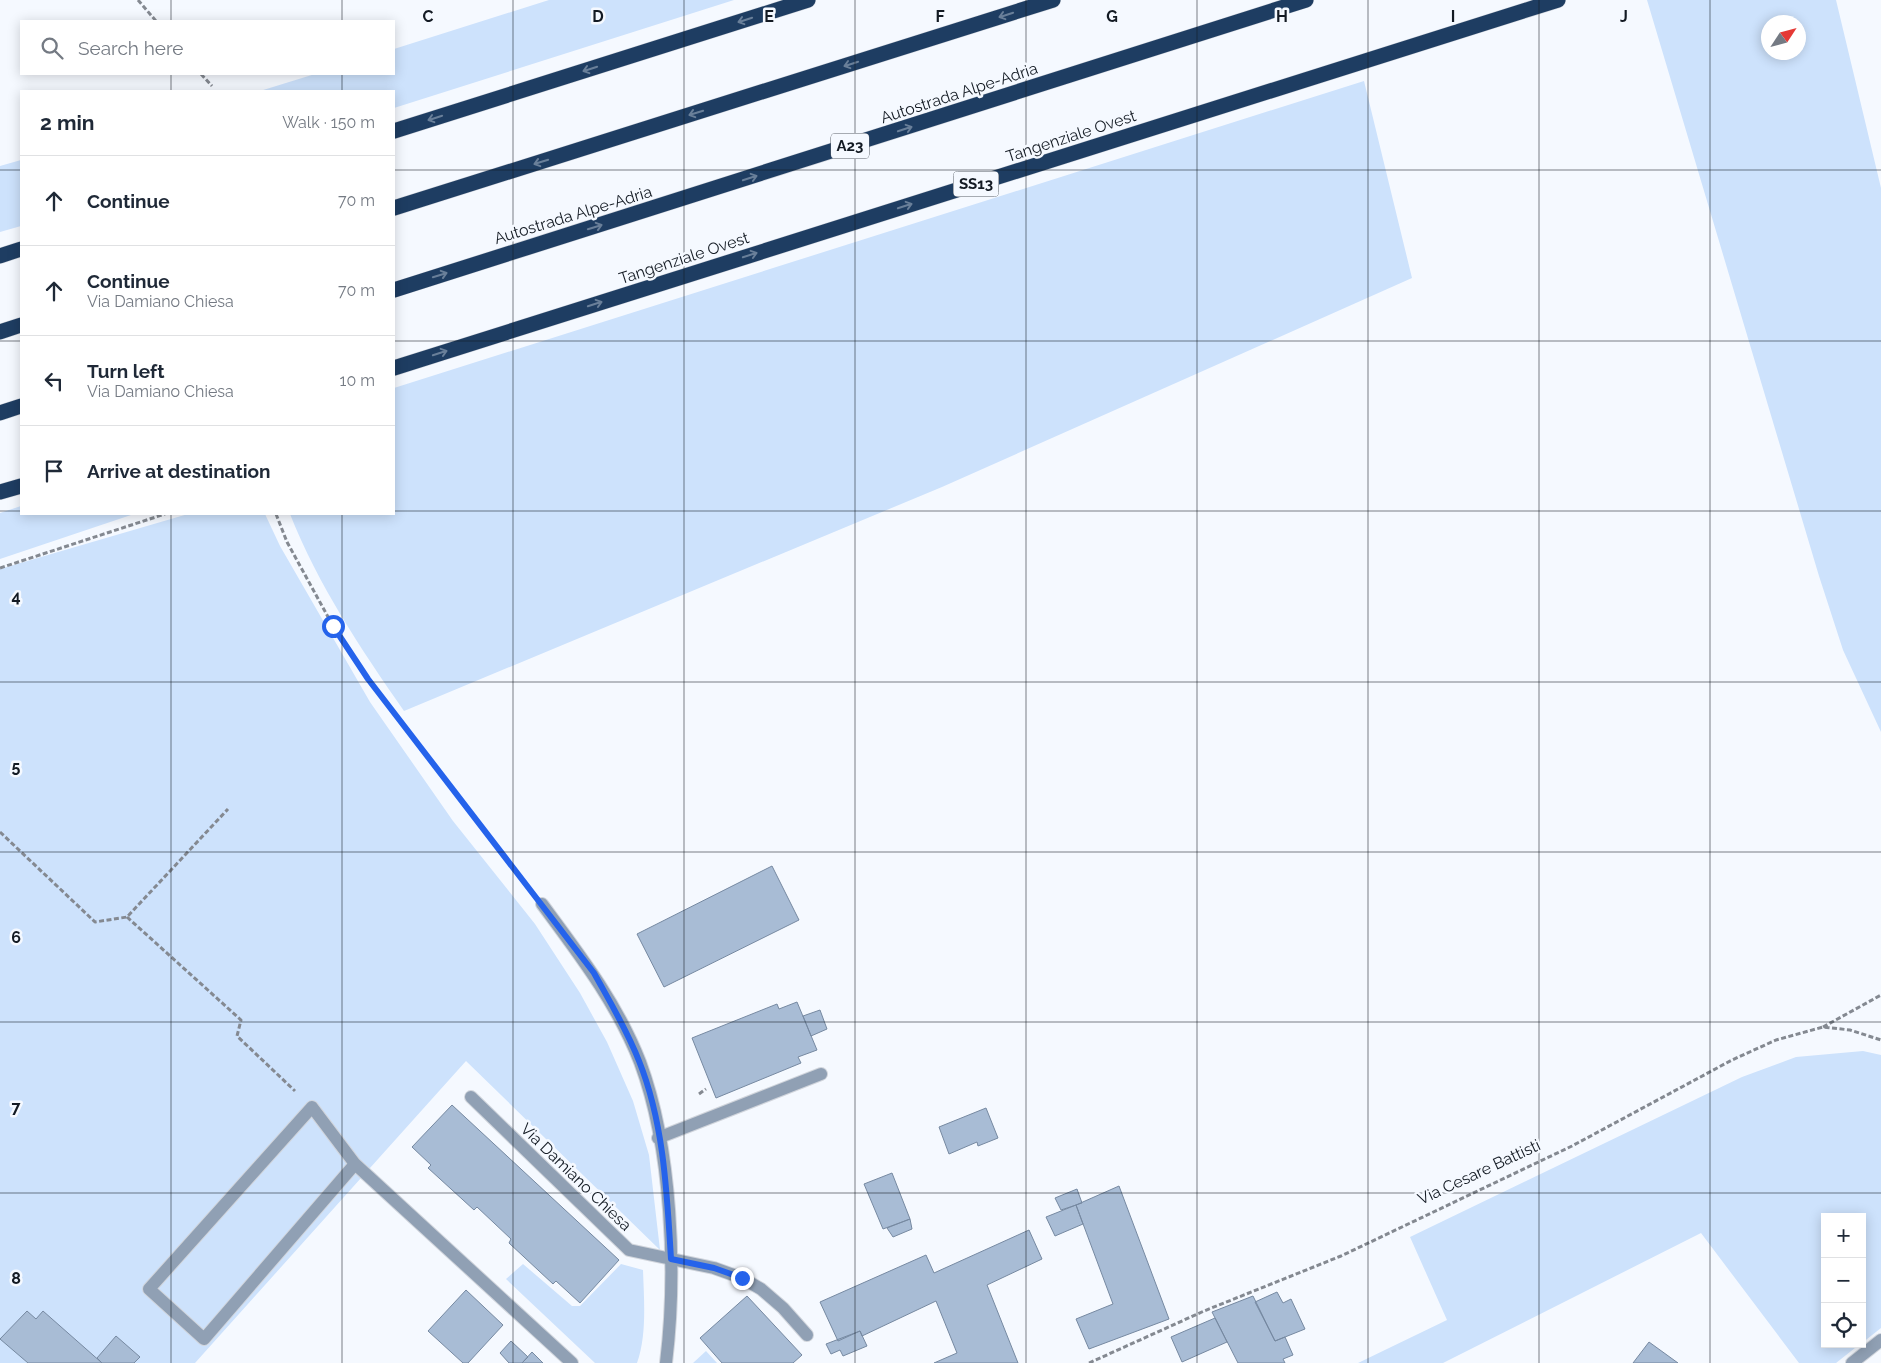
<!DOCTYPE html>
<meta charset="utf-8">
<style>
body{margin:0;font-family:Raleway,sans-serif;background:#f2f2f3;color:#1f2937}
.controls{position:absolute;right:15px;bottom:15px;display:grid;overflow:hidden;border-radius:0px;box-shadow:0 2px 12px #0003}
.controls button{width:45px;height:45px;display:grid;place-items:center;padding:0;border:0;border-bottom:1px solid #e0e1e3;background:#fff;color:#1f2937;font:25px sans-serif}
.compass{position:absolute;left:1761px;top:15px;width:45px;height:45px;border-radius:50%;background:#fff;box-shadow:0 2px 12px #0003;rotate:54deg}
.stop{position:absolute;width:15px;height:15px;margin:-11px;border:4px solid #2563eb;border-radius:50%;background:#fff}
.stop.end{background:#2563eb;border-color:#fff;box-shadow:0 1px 5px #0008}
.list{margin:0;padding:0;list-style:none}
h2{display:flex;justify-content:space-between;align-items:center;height:65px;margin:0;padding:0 20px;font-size:21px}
h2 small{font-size:16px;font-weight:400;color:#747a83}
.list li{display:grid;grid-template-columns:32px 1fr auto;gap:15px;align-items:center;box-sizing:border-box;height:90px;padding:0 20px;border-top:1px solid #e0e1e3}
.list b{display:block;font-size:19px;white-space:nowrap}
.list p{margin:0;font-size:16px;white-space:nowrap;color:#747a83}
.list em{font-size:16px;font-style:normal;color:#747a83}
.icon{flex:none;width:28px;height:28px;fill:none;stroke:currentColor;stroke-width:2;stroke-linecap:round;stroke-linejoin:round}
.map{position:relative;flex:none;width:1881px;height:1363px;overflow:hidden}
.search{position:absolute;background:#fff;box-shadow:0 2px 12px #0003;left:20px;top:20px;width:375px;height:55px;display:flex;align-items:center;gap:12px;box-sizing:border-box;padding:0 18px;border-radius:0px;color:#747a83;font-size:19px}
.panel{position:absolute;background:#fff;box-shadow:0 2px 12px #0003;left:20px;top:90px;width:375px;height:425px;border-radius:0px}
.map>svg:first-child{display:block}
.green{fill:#cde2fc;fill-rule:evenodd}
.building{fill:#a8bcd5;stroke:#7689a1}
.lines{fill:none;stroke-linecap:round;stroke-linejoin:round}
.lane-casing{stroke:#d1d5dc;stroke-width:14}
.street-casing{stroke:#d1d5dc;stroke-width:14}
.highway-casing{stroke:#d1d5dc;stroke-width:16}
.path{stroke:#848991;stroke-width:3;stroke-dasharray:5 2.5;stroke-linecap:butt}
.lane{stroke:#90a0b4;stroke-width:12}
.street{stroke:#90a0b4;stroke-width:12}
.highway{stroke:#1e3d62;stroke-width:15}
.oneway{stroke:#697f99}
.route{stroke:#2563eb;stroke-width:6}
.grid{fill:none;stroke:#131a23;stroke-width:1;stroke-opacity:0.55}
.labels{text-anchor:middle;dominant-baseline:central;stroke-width:5;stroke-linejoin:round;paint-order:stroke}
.shield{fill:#f5f9ff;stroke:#575d65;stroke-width:1}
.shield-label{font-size:15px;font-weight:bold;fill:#131a23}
.street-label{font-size:16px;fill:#131a23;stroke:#f5f9ff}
.grid-label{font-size:16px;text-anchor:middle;font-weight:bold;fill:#131a23;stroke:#f5f9ff;stroke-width:5;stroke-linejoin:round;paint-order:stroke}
</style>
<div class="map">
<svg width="1881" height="1363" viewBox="0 0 1881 1363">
<rect width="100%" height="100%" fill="#f5f9ff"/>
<path class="green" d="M549 0H734L394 108V91H260L315 74H394V49Z
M1647 0H1836L1881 188V732L1843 650 1819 576ZM1768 22H1798V52H1768Z
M1364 81 1412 278 942 487 404 711C361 649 318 585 290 514H394V388Z
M21 160V226L0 232V166Z
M21 506V514H134L0 559V513Z
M188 514H265L280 546 370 702 453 821 535 924 580 993 607 1042 633 1101 649 1155 660 1250 466 1061 195 1363H0V569Z
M1863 1051 1881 1055V1328L1862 1343V1217H1825V1344H1860L1836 1363H1799L1701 1233 1443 1363H1358L1447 1320 1410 1237 1742 1077 1796 1057Z
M523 1264 572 1306H580L621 1264 643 1270C644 1300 647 1335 637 1363H595L506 1279Z
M706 1351 717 1363H693Z"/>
<path class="building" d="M772 866 799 920 664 987 637 934Z
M797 1002 817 1050 798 1057 801 1063 716 1098 692 1038 777 1004 779 1009Z
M820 1010 827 1029 811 1036 803 1016Z
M452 1105 619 1260 580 1303 556 1281 553 1284 509 1243 511 1239 477 1207 474 1210 428 1168 431 1165 412 1147Z
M986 1108 998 1138 978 1146 977 1142 949 1154 939 1127Z
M892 1173 910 1219 883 1229 864 1184Z
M1119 1186 1169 1319 1089 1349 1076 1319 1113 1304 1076 1205Z
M1077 1189 1082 1203 1061 1210 1055 1198Z
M1076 1205 1083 1224 1055 1236 1046 1217Z
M910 1219 912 1229 893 1237 887 1228Z
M1029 1230 1042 1259 987 1285 1018 1363H934L957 1353 936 1301 862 1336 860 1331 838 1341 820 1302 926 1255 934 1273Z
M466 1290 503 1325 468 1363H463L428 1331Z
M1277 1292 1283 1303 1291 1299 1305 1329 1275 1341 1255 1302Z
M747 1296 802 1355 793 1363H722L700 1338Z
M1253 1296 1275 1341 1285 1337 1293 1355 1283 1359 1285 1363H1238L1212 1312Z
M27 1311 36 1319 43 1311 102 1363H28L0 1339Z
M1215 1318 1227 1342 1182 1362 1171 1337Z
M860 1331 867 1346 843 1356 840 1350 831 1354 826 1344Z
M116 1336 140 1357 134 1363H102L97 1358Z
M511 1341 528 1357 522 1363H509L500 1353Z
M1649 1342 1678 1363H1633Z
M532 1352 543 1363H522Z"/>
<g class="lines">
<g class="lane-casing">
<path id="lane" d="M471 1097 629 1250 714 1268 742 1278 761 1289 783 1308 807 1335
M658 1138 821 1074
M355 1164 204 1339 149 1289 312 1107 355 1164 572 1363
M1852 1363 1881 1340"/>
</g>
<g class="street-casing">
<path id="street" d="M542 904C579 954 617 1003 640 1062 672 1148 677 1273 666 1363"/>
</g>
<g class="highway-casing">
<path id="highway" d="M394 131 808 0
M394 208 1053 0
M0 256 21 249
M394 290 1306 0
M0 332 21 325
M394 368 1558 0
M0 413 21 406
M0 492 21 486"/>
</g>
<path class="path" d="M138 0 156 21
M201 74 212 86
M276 514 287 542 333 626 368 679 527 886
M0 568 165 514
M0 832 95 922 127 917 228 809
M127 917 241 1020 237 1036 295 1091
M1823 1027 1881 995
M699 1094 706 1089
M1089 1363 1204 1311 1341 1256 1572 1146 1732 1060 1776 1040 1823 1027 1850 1030 1881 1040"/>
<use href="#lane" class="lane"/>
<use href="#street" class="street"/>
<use href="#highway" class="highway"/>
</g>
<defs><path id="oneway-shaft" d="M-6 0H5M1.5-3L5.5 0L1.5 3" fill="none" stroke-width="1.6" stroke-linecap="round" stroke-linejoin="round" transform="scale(1.25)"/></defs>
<g class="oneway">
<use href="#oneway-shaft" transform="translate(1006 15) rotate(162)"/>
<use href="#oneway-shaft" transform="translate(745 20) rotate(162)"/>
<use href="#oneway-shaft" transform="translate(851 64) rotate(162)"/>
<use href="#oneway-shaft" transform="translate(590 69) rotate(162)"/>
<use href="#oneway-shaft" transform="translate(696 113) rotate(163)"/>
<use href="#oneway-shaft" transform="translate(435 118) rotate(162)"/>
<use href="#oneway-shaft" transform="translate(905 129) rotate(-18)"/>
<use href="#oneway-shaft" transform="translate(541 162) rotate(163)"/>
<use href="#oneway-shaft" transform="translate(750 178) rotate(-18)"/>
<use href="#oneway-shaft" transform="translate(905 206) rotate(-18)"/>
<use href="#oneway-shaft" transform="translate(595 227) rotate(-17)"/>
<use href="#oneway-shaft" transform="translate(750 255) rotate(-18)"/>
<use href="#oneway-shaft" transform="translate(440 275) rotate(-17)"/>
<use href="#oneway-shaft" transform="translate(595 304) rotate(-18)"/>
<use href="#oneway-shaft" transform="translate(440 353) rotate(-18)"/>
</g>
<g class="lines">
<path class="route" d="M333 626 368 679 594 973C610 1002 627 1030 639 1061 664 1123 667 1194 671 1259L714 1268 742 1278"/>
</g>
<path class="grid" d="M171 0V21M342 0V21M513 0V1363M684 0V1363M855 0V1363M1026 0V1363M1197 0V1363M1368 0V1363M1539 0V1363M1710 0V1363M171 74V91M342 74V91M0 170H21M394 170H1881M0 341H21M394 341H1881M0 511H21M394 511H1881M171 514V1363M342 514V1363M0 682H1881M0 852H1881M0 1022H1881M0 1193H1881"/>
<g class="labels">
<g class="shield">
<rect x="831" y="133.5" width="38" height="25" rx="4"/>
<rect x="953.5" y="171.5" width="45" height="25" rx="4"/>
</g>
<g class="shield-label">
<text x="850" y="146">A23</text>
<text x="976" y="184">SS13</text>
</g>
<g class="street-label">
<text transform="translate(959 93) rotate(-18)">Autostrada Alpe-Adria</text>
<text transform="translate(1071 136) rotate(-18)">Tangenziale Ovest</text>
<text transform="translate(573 215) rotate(-17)">Autostrada Alpe-Adria</text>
<text transform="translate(684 258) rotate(-18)">Tangenziale Ovest</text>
<text transform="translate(1479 1172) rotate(-25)">Via Cesare Battisti</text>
<text transform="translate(576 1177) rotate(44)">Via Damiano Chiesa</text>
</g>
</g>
<g class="grid-label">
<text x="428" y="22">C</text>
<text x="598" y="22">D</text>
<text x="769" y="22">E</text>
<text x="940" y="22">F</text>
<text x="1112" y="22">G</text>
<text x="1282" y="22">H</text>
<text x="1453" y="22">I</text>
<text x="1624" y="22">J</text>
<text x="16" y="602">4</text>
<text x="16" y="772">5</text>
<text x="16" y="943">6</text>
<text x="16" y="1113">7</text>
<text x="16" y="1284">8</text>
</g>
</svg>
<div class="controls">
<button>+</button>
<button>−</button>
<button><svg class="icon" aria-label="locate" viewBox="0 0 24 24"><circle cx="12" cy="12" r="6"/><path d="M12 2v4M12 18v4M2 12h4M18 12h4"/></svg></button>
</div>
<svg class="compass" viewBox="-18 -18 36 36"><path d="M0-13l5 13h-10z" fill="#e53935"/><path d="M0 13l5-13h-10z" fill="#747a83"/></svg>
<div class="stop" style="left:333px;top:626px"></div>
<div class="stop end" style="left:742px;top:1278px"></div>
<div class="search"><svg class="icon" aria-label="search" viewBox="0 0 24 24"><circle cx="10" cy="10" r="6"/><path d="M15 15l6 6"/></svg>Search here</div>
<section class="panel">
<h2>2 min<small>Walk · 150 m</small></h2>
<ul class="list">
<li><svg class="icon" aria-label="ahead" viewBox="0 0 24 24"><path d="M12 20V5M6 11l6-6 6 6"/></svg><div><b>Continue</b></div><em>70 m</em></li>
<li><svg class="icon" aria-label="ahead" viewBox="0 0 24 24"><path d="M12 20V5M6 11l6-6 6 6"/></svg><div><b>Continue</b><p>Via Damiano Chiesa</p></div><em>70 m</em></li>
<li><svg class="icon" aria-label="left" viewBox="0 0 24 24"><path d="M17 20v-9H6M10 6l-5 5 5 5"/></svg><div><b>Turn left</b><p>Via Damiano Chiesa</p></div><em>10 m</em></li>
<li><svg class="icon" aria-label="arrive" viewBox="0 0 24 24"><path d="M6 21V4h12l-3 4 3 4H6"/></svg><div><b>Arrive at destination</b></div></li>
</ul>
</section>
</div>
